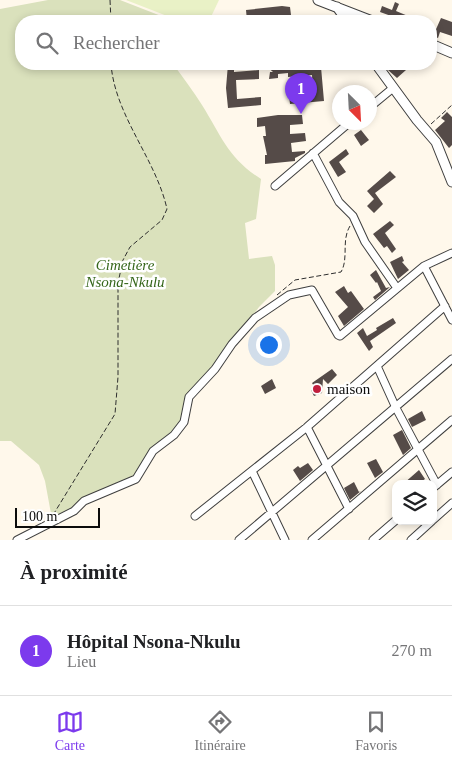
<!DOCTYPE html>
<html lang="fr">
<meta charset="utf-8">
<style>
body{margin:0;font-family:"Times New Roman",serif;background:#f6f6f6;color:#202124}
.controls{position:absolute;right:15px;bottom:15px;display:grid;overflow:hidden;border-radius:10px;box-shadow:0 2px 8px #0003}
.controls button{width:45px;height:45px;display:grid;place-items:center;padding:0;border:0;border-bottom:1px solid #e0e0e0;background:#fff;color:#202124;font:25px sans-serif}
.compass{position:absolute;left:332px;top:85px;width:45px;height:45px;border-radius:50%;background:#fff;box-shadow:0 2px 8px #0003;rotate:156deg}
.scale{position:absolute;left:15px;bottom:12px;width:85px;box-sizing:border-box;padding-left:5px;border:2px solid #0c0c0c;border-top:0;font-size:14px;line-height:18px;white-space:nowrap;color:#0c0c0c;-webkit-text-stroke:4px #fff;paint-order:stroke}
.you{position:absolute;left:268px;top:344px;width:18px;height:18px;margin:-12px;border:4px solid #fff;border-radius:50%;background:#1a73e8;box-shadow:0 0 0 8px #1a73e833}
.badge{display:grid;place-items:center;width:32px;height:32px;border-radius:50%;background:#7c3aed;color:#fff;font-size:16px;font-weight:700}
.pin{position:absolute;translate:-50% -41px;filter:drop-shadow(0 1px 2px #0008)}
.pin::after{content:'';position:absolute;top:26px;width:18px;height:15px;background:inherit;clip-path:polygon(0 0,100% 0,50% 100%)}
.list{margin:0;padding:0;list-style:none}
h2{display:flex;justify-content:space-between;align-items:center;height:65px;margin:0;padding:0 20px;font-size:21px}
h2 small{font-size:16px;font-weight:400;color:#757577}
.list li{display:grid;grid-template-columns:32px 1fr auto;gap:15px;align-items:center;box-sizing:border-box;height:90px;padding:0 20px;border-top:1px solid #e0e0e0}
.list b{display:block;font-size:19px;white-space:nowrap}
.list p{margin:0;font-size:16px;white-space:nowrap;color:#757577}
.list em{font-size:16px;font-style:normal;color:#757577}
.icon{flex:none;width:28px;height:28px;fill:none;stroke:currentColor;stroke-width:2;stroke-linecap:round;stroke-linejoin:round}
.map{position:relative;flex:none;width:452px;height:540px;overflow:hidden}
.search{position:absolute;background:#fff;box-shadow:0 2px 8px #0003;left:15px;right:15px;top:15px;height:55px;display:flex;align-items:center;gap:12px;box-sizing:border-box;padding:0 18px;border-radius:20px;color:#757577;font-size:19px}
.sheet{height:155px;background:#fff}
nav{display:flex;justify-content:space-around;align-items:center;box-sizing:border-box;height:70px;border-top:1px solid #e0e0e0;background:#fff;font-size:14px;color:#757577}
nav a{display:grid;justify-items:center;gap:2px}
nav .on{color:#7c3aed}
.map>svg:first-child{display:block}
.cemetery{fill:#dae1bc}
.pitch{fill:#e9f1c6}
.building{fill:#554b48}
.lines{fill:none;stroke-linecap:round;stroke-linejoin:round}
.minor-casing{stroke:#3f3f3f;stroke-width:9}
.tertiary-casing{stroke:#3f3f3f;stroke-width:11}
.path{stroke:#2e2e2e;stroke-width:1;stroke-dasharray:5 2.5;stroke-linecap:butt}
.minor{stroke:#fff;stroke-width:7}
.tertiary{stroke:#fff;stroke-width:9}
.poi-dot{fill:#c11f3e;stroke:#fff;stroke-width:2}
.labels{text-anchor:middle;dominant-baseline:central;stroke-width:5;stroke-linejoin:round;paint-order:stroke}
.park-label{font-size:15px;font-style:italic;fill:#35661a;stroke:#fff}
.poi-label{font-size:15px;fill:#0c0c0c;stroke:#fff;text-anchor:start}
</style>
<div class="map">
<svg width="452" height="540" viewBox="0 0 452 540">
<rect width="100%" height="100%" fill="#fff8eb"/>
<path class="cemetery" d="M48 0H120L174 21H21V64H173C183 77 193 91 202 105 222 137 228 158 261 179L256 219 245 223 249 259 272 256 275 265V291L259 307 220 359 187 396 180 427 160 442 135 477 52 519 45 481 39 465 11 441H0V9Z"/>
<path class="pitch" d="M126 0H219L209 21H180Z"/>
<path class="building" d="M395 2 399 4 396 11 420 21H405L380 12 382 6 392 10Z
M282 6 290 7 291 15H304V21H284V16L254 18V21H247L246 10Z
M441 18 452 22V36L440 32 438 38 433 36Z
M228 64H234V72L259 70V79L236 80 237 99 261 97V105L228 108 226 88Z
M264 64H290V68L321 67 324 101 290 104 289 95 313 93 312 75 288 77V73L278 74V78L269 79 270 72H273Z
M389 64H401L406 70 397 78 388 70 391 67Z
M447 112 452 117V145L449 148 435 130 445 121 441 118Z
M278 115H302L303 124 290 125V134L305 133 306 141 291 143 292 152 305 151V153L295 158V161L265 164V155H267L263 136H266L265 126 257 127V118Z
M361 130 369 140 361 146 354 135Z
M346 149 349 154 339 162 346 172 338 177 329 162Z
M390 171 396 177 375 193 383 204 374 213 367 206 374 199 367 191Z
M390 221 394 225 385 233 396 249 392 253 387 246 384 248 373 234Z
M402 256 404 261 402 262 409 270 398 279 390 262Z
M376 270 386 288 390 287 375 300 373 297 381 291 377 282 376 283 370 275Z
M344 286 348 293 351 291 364 309 344 326 338 316 348 307 335 292Z
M393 318 396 323 370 341 373 347 369 351 357 333 363 328 367 336 377 330 376 328Z
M332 369 337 375 328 384 323 379 322 393 314 396 311 390 315 388 312 383Z
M272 379 276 388 265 394 261 386Z
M422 411 426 420 412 427 408 419Z
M402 430 411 448 403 455 393 435Z
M376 459 383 472 375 478 367 463Z
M308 463 313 470 300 481 293 470 298 466 300 468Z
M419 470 425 479 418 484H403Z
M354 482 359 492 361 491 350 500 344 488Z"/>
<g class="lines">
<g class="minor-casing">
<path id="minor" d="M370 107 393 88
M313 153 339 202 353 216 365 242 397 288
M275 186 350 122
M424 266 452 320
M377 366 396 408 437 485
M307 427 349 509
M252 471 285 540
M433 488 452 472
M195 516 307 427 445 306
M433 520 452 503
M17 540 74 511 84 501 136 479 153 451 174 435 184 422 189 397 215 369 232 344 255 318 289 295 312 290 338 335 340 336 424 266 452 253
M239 540 452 359
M312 540 452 420
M373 540 396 520
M411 540 432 521"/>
</g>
<g class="tertiary-casing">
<path id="tertiary" d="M318 0 372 21
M337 7 347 21
M431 44 452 53
M376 64 417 120 436 142 452 182"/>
</g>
<path class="path" d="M110 0 111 21
M431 124 452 105
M277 295 295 280 341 272C349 258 341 241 350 226
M53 515 115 414 118 377V283L123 260 130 247 162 220 167 209C156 159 115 116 111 64"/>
<use href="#minor" class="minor"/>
<use href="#tertiary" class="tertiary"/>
</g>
<circle class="poi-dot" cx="317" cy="389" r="5"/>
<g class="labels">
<g class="park-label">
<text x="125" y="265">Cimetière<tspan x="125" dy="17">Nsona-Nkulu</tspan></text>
</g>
<g class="poi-label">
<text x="327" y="389">maison</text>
</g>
</g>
</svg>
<div class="controls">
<button><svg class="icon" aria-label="layers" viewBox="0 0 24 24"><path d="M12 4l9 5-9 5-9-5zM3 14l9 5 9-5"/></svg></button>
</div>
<svg class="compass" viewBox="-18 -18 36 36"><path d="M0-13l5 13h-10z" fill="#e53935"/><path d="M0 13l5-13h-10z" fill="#757577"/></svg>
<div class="scale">100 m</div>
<div class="you"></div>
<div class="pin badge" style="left:301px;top:114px">1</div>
<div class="search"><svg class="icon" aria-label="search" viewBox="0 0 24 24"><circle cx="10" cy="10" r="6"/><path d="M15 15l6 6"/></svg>Rechercher</div>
</div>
<section class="sheet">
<h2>À proximité<small></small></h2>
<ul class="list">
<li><span class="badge">1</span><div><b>Hôpital Nsona-Nkulu</b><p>Lieu</p></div><em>270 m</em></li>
</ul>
</section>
<nav>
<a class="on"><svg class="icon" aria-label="map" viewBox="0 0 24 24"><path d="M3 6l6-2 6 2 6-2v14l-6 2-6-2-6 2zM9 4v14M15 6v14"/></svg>Carte</a>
<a><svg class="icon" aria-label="directions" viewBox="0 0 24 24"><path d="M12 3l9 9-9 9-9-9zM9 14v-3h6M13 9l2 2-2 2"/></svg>Itinéraire</a>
<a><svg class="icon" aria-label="saved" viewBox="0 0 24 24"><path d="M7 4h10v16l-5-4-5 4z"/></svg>Favoris</a>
</nav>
